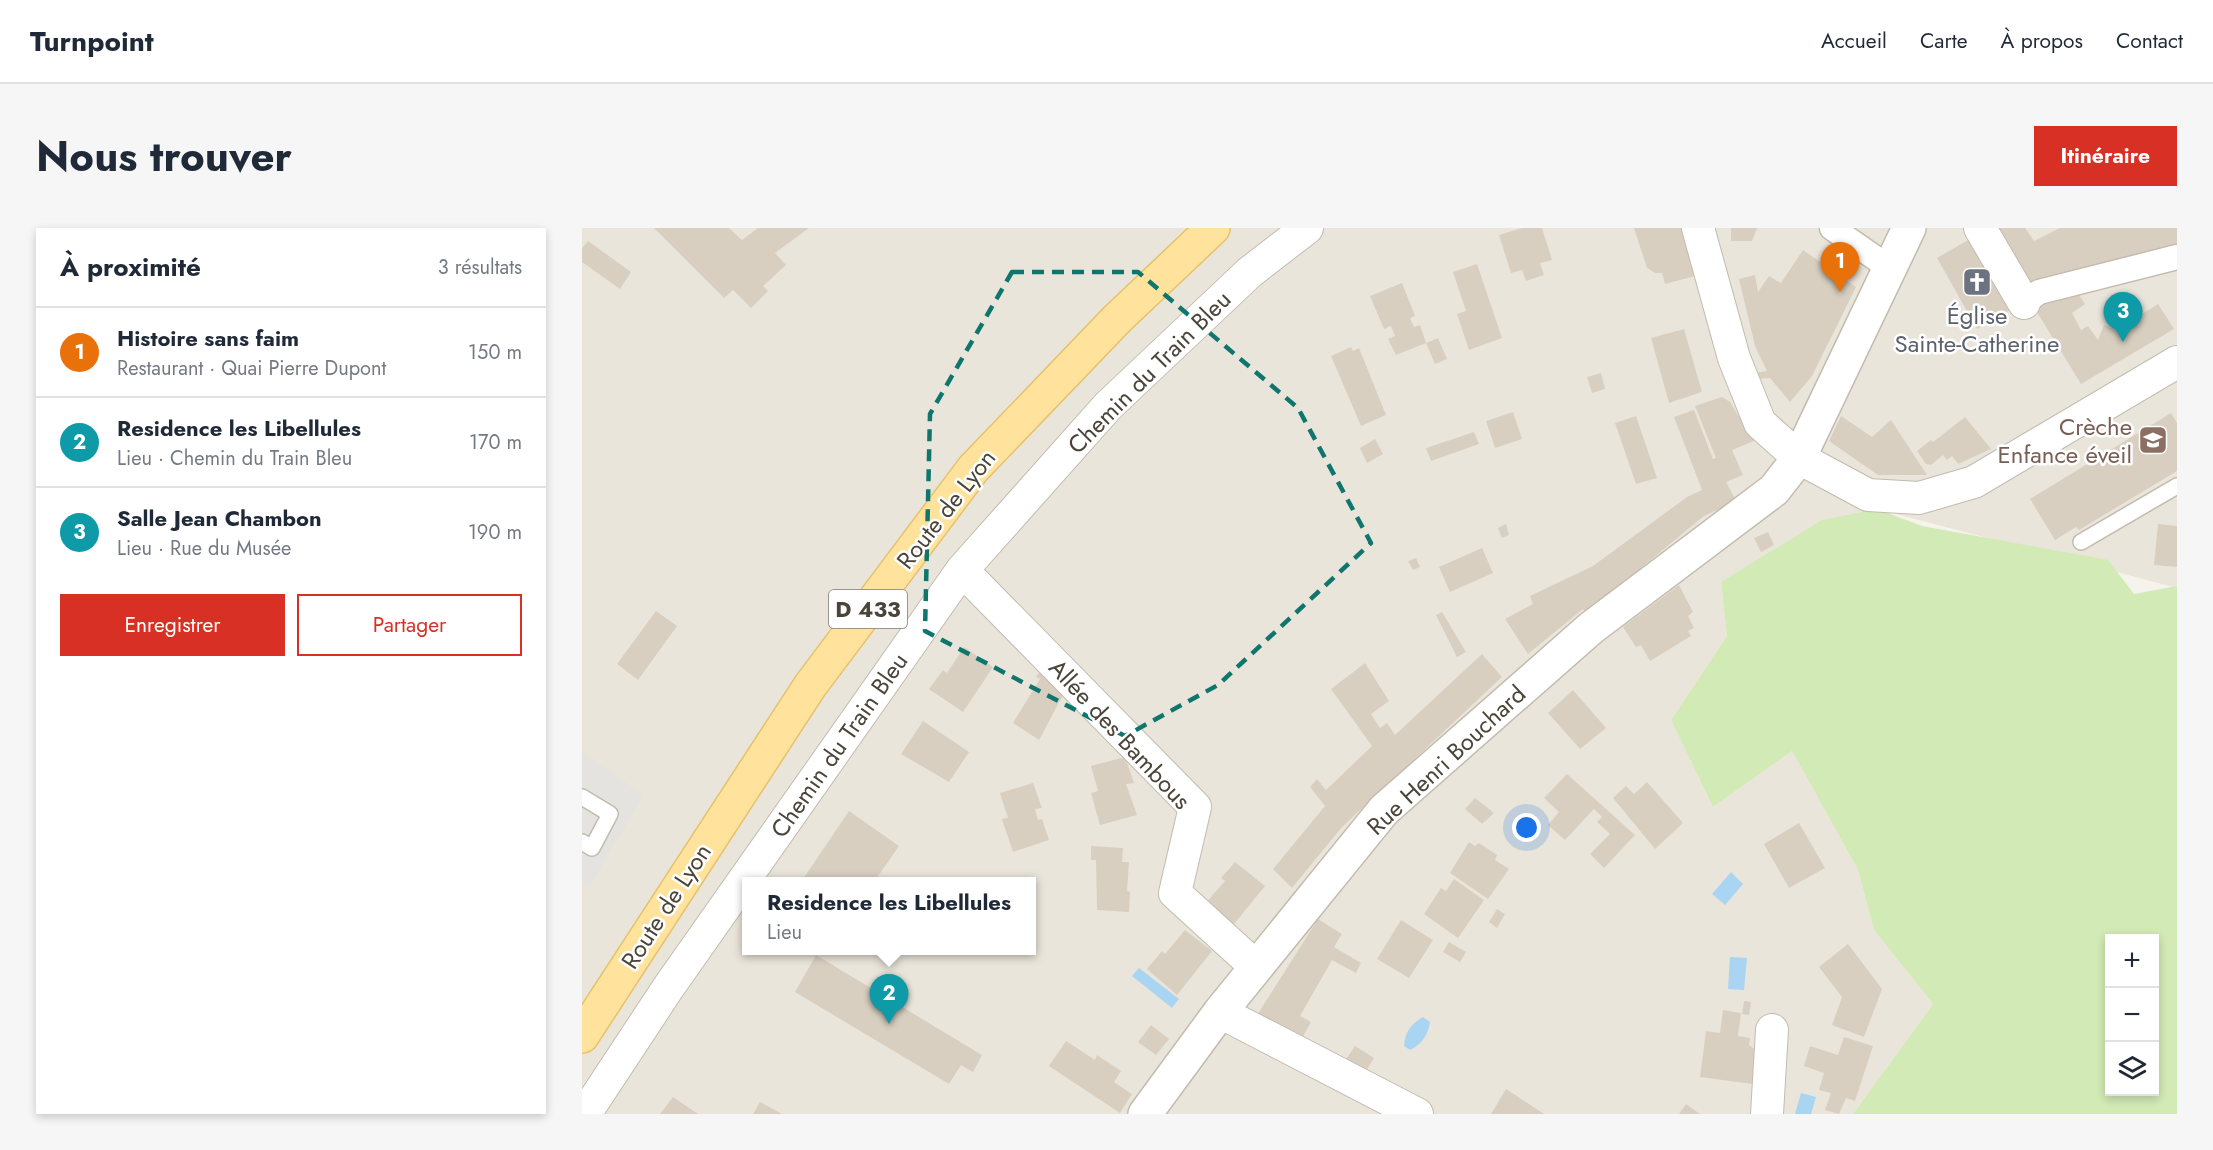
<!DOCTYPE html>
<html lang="fr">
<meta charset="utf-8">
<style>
body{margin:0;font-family:Jost,sans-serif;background:#f6f6f7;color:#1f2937}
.controls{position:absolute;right:18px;bottom:18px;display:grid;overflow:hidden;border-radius:0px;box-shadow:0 3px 9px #0003}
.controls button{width:54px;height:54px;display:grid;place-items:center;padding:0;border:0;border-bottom:2px solid #e0e1e3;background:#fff;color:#1f2937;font:30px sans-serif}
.you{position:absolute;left:945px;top:600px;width:21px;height:21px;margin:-15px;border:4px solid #fff;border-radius:50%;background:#1a73e8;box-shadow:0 0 0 9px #1a73e833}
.badge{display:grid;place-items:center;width:39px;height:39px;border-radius:50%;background:#d93025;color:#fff;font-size:20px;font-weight:700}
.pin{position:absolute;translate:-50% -50px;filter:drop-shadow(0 2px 3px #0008)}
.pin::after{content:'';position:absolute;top:32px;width:21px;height:18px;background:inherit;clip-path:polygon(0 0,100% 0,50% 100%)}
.popup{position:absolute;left:160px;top:649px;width:294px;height:78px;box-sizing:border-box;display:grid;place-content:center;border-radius:0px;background:#fff;filter:drop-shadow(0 2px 4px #0005);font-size:20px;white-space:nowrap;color:#747a83}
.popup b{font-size:22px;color:#1f2937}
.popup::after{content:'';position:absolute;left:50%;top:100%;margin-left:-12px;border:12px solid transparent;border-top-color:#fff}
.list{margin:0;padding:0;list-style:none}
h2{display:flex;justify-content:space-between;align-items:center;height:78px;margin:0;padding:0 24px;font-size:26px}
h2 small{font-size:20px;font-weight:400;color:#747a83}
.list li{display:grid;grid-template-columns:39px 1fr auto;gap:18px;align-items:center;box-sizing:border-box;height:90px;padding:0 24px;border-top:2px solid #e0e1e3}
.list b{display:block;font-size:22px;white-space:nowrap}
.list p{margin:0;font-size:20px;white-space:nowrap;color:#747a83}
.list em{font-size:20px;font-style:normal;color:#747a83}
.actions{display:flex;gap:12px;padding:18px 24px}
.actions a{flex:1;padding:14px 0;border:2px solid #d93025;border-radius:0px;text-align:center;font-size:21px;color:#d93025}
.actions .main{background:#d93025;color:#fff}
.icon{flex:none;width:33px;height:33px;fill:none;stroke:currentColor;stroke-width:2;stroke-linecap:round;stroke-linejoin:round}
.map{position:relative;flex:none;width:1595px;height:886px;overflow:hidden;border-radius:0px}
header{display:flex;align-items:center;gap:36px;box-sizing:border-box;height:84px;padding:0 30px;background:#fff;border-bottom:2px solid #e0e1e3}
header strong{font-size:28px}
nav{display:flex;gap:33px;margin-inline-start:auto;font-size:21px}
.intro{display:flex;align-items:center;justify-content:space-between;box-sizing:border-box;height:144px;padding:0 36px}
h1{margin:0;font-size:42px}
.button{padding:15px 27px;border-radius:0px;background:#d93025;color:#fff;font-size:21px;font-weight:700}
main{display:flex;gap:36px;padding:0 36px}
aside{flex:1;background:#fff;border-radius:0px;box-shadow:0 3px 9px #0003}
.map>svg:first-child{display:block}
.residential{fill:#eae5da;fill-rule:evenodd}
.green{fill:#d2eab5;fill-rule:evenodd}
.parking{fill:#e5e3e0}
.water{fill:#a9d4f2}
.building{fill:#d8cfc1}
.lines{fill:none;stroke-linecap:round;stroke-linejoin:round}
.service-casing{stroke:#c2bbae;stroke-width:18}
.pedestrian-casing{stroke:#c2bbae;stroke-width:27}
.minor-casing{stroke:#c2bbae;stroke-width:34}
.tertiary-casing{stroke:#c2bbae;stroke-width:36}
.primary-casing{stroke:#e6c16a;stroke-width:36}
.service{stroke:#fff;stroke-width:15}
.pedestrian{stroke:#fff;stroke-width:24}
.minor{stroke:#fff;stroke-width:32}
.tertiary{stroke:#fff;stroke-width:33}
.primary{stroke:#ffe39c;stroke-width:33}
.marked{fill:none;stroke:#0f766e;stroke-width:4.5;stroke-dasharray:12 8;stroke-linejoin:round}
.labels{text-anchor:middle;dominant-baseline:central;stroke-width:5;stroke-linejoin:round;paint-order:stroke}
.shield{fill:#fff;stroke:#817c74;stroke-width:1.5}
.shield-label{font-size:22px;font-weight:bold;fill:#4b4439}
.worship-label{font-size:24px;fill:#5b616d;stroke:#fff}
.street-label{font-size:24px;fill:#4b4439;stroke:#fff}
.education-label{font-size:24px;fill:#785e54;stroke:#fff;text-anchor:end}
</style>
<header>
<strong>Turnpoint</strong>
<nav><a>Accueil</a><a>Carte</a><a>À propos</a><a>Contact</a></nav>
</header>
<div class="intro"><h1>Nous trouver</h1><a class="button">Itinéraire</a></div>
<main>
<aside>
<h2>À proximité<small>3 résultats</small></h2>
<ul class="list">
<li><span class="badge" style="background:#e8710a">1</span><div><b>Histoire sans faim</b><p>Restaurant · Quai Pierre Dupont</p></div><em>150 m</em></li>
<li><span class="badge" style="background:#0f9aa8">2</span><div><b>Residence les Libellules</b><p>Lieu · Chemin du Train Bleu</p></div><em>170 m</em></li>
<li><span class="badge" style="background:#0f9aa8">3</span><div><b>Salle Jean Chambon</b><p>Lieu · Rue du Musée</p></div><em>190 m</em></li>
</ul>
<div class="actions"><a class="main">Enregistrer</a><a>Partager</a></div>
</aside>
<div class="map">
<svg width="1595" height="886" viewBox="0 0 1595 886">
<rect width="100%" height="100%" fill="#f6f3ec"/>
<path class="residential" d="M0 0H1595V360L1295 281 1139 354 1145 408 1089 492 1131 579 1210 523 1276 642 1292 702 1351 776 1271 886H0ZM164 654H449V722H164Z"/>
<path class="green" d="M1295 281 1340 298 1526 332 1552 366 1595 358V886H1271L1351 776 1292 702 1276 642 1210 523 1131 579 1089 492 1145 408 1139 354 1240 292ZM1528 710H1572V864H1528Z"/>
<path class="parking" d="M0 525 62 567 8 657 0 653Z"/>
<path class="water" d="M1149 644 1161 656 1143 677 1130 666Z
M1148 729 1165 730 1162 762 1146 761Z
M557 740 597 771 590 780 550 748Z
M841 789 848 794C846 807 840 816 828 822L822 818C823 804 829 796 841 789Z
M1219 865 1234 869 1229 886H1213Z"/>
<path class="building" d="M72 0H147L160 12 176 0H227L193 25 204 37 181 58 186 63 169 80 151 62 142 70Z
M940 0H960L970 32 958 35 962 47 944 53 940 42 929 45 917 7Z
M1052 0H1100L1113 48 1083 56 1080 45H1073L1065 40Z
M1149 0H1175L1170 13H1149Z
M1407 0H1443L1452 13 1478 0H1595V22L1450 61Z
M1395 7 1435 78 1395 101 1355 30Z
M6 13 49 44 38 61 0 34V20Z
M1221 22 1274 59 1230 148 1208 174 1188 150 1174 151 1173 145 1185 143 1173 118 1157 51 1173 47 1176 64 1187 48 1199 55Z
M895 36 920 110 887 122 875 86 884 83 871 44Z
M820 55 833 88 828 90 832 99 838 97 844 115 814 127 806 111 813 108 809 98 802 101 788 68Z
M1492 59 1503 76 1490 85 1499 102 1506 98 1516 112 1522 97 1534 102 1576 76 1592 101 1499 156 1450 76Z
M1102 101 1120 164 1087 175 1069 110Z
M856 110 865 131 853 136 844 115Z
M769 119 771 123 777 120 804 187 779 198 749 128Z
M1019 145 1023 161 1010 165 1005 149Z
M1140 169 1148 174 1172 213 1150 222 1161 247 1144 254 1154 273 1122 288 1004 385 1001 381 946 426 923 391 951 376 948 368 1011 338 1105 269 1120 262 1092 189 1112 182 1131 231 1134 230 1113 178Z
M931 184 940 211 913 220 904 193Z
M1589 185 1595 195V243L1497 302 1494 299 1473 312 1448 271Z
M1054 188 1075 250 1054 256 1033 195Z
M1259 188 1290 209 1309 192 1345 247H1296L1247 213Z
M1383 189 1409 221 1376 236 1370 228 1365 232 1361 227 1349 237 1344 236 1335 223 1349 212 1351 214Z
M892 204 897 216 849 233 844 220Z
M793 211 801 226 785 235 778 220Z
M924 296 927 307 920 310 916 300Z
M1576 296 1595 298V339L1572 337Z
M1186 304 1192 317 1179 324 1172 310Z
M900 320 911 345 868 364 857 339Z
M834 330 838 339 831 342 826 333Z
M1097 357 1111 384 1106 388 1112 400 1106 403 1109 408 1068 433 1059 417 1054 419 1041 399Z
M74 383 95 398 56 452 35 436Z
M860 384 884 424 875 429 854 387Z
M382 419 411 439 381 484 347 461 361 442 365 445Z
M900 426 920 449 760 599 710 660 691 641 743 578 728 559 735 551 744 562 790 518 749 461 783 435 807 473 789 486 798 500 805 495 813 507Z
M461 439 484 455 478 465 481 467 457 512 431 495 458 451 454 449Z
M991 462 1024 500 998 521 966 485Z
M341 493 387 524 367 554 319 526Z
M543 529 552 555 544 556 555 587 518 597 509 565 516 563 509 538Z
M985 546 1053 607 1022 640 1008 626 1028 606 1015 594 1020 589 1012 581 983 612 966 597 977 584 962 570Z
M1065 554 1101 595 1073 621 1031 570 1044 558 1052 566Z
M451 555 460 580 453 581 456 592 460 591 467 612 431 624 420 591 426 590 418 565Z
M893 570 912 585 900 596 883 581Z
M267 583 317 618 292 654H219Z
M1217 595 1243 640 1207 660 1182 616Z
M887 614 893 618 897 615 915 627 913 632 927 641 906 671 868 645Z
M509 618 541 620 540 634H547L545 663 548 664 547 684 515 682 514 632H509Z
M653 634 683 658 648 701 621 678 643 653 639 650Z
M872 651 902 672 876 710 842 686 859 660 864 663Z
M915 681 923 686 915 700 907 694Z
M736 691 760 706 752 719 779 735 774 745 750 732 718 788 729 794 717 816 670 795Z
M819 692 851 712 827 750 795 731Z
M603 702 630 723 595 767 565 741 580 723 583 726Z
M867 714 884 724 878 734 861 724Z
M1266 716 1300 761 1282 809 1250 797 1260 769 1237 739Z
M234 727 400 827 391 844 379 837 367 856 213 764Z
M1162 773 1169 774 1167 787 1160 786Z
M1141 782 1159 785 1156 808 1168 810 1167 817 1182 829 1178 857 1118 849 1124 803 1138 805Z
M569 797 587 811 574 827 556 814Z
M1262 809 1291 818 1273 873 1264 870 1257 886 1243 882 1249 865 1237 862 1242 845 1222 838 1228 818 1256 827Z
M484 813 513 832 515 827 539 843 532 854 550 866 538 885 467 838Z
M773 818 792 830 781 848 760 837Z
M924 861 956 882 962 886H909Z
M91 869 116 886H78Z
M178 874 200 886H171Z
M1104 876 1118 886H1097Z"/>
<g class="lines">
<g class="service-casing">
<path id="service" d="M1499 314 1595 258
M0 569 28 586 10 620 0 614"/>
</g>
<g class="pedestrian-casing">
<path id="pedestrian" d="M1250 0 1309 41
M1442 75 1457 64 1595 29"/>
</g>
<g class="minor-casing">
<path id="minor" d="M1116 0 1152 130 1178 195 1217 230 1286 267 1337 270 1392 254 1595 134
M1398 0 1442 75
M380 342 613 579 593 665 674 739
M638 784 835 886
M3 886 86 760 380 342 526 178 668 44 725 0
M1185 886 1190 802"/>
</g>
<g class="tertiary-casing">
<path id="tertiary" d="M563 886 638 784 802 582 1009 400 1192 262 1217 230 1327 0"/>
</g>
<g class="primary-casing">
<path id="primary" d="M0 808 228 458 391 241 535 91 631 0"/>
</g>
<use href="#service" class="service"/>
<use href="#pedestrian" class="pedestrian"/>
<use href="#minor" class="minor"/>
<use href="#tertiary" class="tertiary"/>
<use href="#primary" class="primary"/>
</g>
<path class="marked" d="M430 44H556L716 180 789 315 636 457 543 508 343 403 348 186Z"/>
<defs>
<g id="church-square" transform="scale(1.5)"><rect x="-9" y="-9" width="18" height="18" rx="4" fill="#6b7280" stroke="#fff"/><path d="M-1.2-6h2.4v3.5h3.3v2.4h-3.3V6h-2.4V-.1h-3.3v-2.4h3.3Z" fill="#fff"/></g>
<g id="school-square" transform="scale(1.5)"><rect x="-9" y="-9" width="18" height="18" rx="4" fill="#8d6e63" stroke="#fff"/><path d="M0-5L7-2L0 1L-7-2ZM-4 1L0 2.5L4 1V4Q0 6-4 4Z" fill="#fff"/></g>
</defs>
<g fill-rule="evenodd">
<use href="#church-square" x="1395" y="54"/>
<use href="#school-square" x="1571" y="212"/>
</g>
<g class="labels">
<rect class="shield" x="247" y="362" width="78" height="38" rx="4.5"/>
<g class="shield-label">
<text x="286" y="381">D 433</text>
</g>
<g class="worship-label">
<text x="1395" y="87">Église<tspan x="1395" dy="28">Sainte-Catherine</tspan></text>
</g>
<g class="street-label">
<text transform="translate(567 144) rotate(-45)">Chemin du Train Bleu</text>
<text transform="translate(364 281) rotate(-52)">Route de Lyon</text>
<text transform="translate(538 506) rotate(47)">Allée des Bambous</text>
<text transform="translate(257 517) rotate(-55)">Chemin du Train Bleu</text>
<text transform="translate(864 532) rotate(-43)">Rue Henri Bouchard</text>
<text transform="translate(84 678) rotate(-57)">Route de Lyon</text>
</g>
<g class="education-label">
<text x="1550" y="198">Crèche<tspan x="1550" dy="28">Enfance éveil</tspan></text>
</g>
</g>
</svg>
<div class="controls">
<button>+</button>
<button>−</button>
<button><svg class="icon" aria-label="layers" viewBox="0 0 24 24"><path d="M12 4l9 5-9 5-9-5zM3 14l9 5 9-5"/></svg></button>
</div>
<div class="you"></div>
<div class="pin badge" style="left:1258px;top:64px;background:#e8710a">1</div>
<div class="pin badge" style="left:307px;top:796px;background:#0f9aa8">2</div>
<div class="popup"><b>Residence les Libellules</b>Lieu</div>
<div class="pin badge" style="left:1541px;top:114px;background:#0f9aa8">3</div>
</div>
</main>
